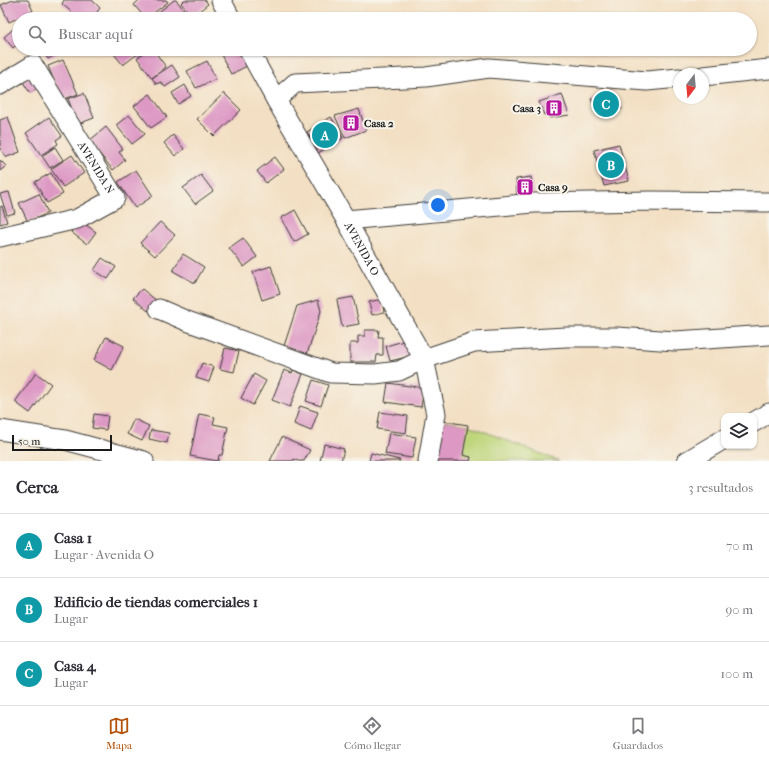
<!DOCTYPE html>
<html lang="es">
<meta charset="utf-8">
<style>
body{margin:0;font-family:"IM FELL French Canon",serif;background:#f7f7f7;color:#2b2b33}
.controls{position:absolute;right:12px;bottom:12px;display:grid;overflow:hidden;border-radius:8px;box-shadow:0 1px 3px #0004}
.controls button{width:36px;height:36px;display:grid;place-items:center;padding:0;border:0;border-bottom:1px solid #e1e1e2;background:#fff;color:#2b2b33;font:20px sans-serif}
.compass{position:absolute;left:673px;top:68px;width:36px;height:36px;border-radius:50%;background:#fff;box-shadow:0 1px 3px #0004;rotate:196deg}
.scale{position:absolute;left:12px;bottom:10px;width:100px;box-sizing:border-box;padding-left:4px;border:2px solid #1c1c1c;border-top:0;font-size:11px;line-height:14px;white-space:nowrap;color:#1c1c1c;-webkit-text-stroke:3px #f7f3e8;paint-order:stroke}
.you{position:absolute;left:438px;top:205px;width:14px;height:14px;margin:-10px;border:3px solid #fff;border-radius:50%;background:#1a73e8;box-shadow:0 0 0 6px #1a73e833}
.badge{display:grid;place-items:center;width:26px;height:26px;border-radius:50%;background:#b45309;color:#fff;font-size:13px;font-weight:700}
.pin{position:absolute;translate:-50% -50%;border:2px solid #fff;box-shadow:0 1px 4px #0006}
.list{margin:0;padding:0;list-style:none}
h2{display:flex;justify-content:space-between;align-items:center;height:52px;margin:0;padding:0 16px;font-size:17px}
h2 small{font-size:13px;font-weight:400;color:#7c7c81}
.list li{display:grid;grid-template-columns:26px 1fr auto;gap:12px;align-items:center;box-sizing:border-box;height:64px;padding:0 16px;border-top:1px solid #e1e1e2}
.list b{display:block;font-size:15px;white-space:nowrap}
.list p{margin:0;font-size:13px;white-space:nowrap;color:#7c7c81}
.list em{font-size:13px;font-style:normal;color:#7c7c81}
.icon{flex:none;width:22px;height:22px;fill:none;stroke:currentColor;stroke-width:2;stroke-linecap:round;stroke-linejoin:round}
.map{position:relative;flex:none;width:769px;height:461px;overflow:hidden}
.search{position:absolute;background:#fff;box-shadow:0 1px 3px #0004;left:12px;right:12px;top:12px;height:44px;display:flex;align-items:center;gap:10px;box-sizing:border-box;padding:0 14px;border-radius:22px;color:#7c7c81;font-size:15px}
.sheet{height:244px;background:#fff}
nav{display:flex;justify-content:space-around;align-items:center;box-sizing:border-box;height:56px;border-top:1px solid #e1e1e2;background:#fff;font-size:11px;color:#7c7c81}
nav a{display:grid;justify-items:center;gap:2px}
nav .on{color:#b45309}
.map>svg:first-child{display:block}
.green{fill:#bed57a;stroke:#6d784b}
.building{fill:#dd98c4}
.lines{fill:none;stroke-linecap:round;stroke-linejoin:round}
.minor-casing{stroke:#3c3935;stroke-width:21}
.minor{stroke:#fff;stroke-width:19}
.labels{text-anchor:middle;dominant-baseline:central;stroke-width:4;stroke-linejoin:round;paint-order:stroke}
.poi-label{font-size:11px;font-weight:bold;fill:#1c1c1c;stroke:#f7f3e8;text-anchor:start}
.street-label{font-size:11px;fill:#1c1c1c;stroke:#f7f3e8}
</style>
<div class="map">
<svg width="769" height="461" viewBox="0 0 769 461">
<rect width="100%" height="100%" fill="#f7f3e8"/>
<filter id="ink" filterUnits="userSpaceOnUse"><feTurbulence type="fractalNoise" baseFrequency=".025" numOctaves="2"/><feDisplacementMap in="SourceGraphic" scale="8" xChannelSelector="R" yChannelSelector="G"/><feConvolveMatrix kernelMatrix="1 2 1 2 8 2 1 2 1" color-interpolation-filters="sRGB"/></filter>
<filter id="wash" filterUnits="userSpaceOnUse"><feTurbulence type="fractalNoise" baseFrequency=".012" numOctaves="4" result="noise"/><feDisplacementMap in="SourceGraphic" scale="16" xChannelSelector="R" yChannelSelector="G"/><feGaussianBlur stdDeviation="0.9" result="paint"/><feColorMatrix in="noise" values="0 0 0 0 0 0 0 0 0 0 0 0 0 0 0 0 0 1.4 0 .05"/><feComposite in="paint" operator="in"/></filter>
<g filter="url(#wash)">
<rect width="100%" height="100%" fill="#f3e0c4"/>
<path class="green" d="M443 421 468 425 559 461H436Z"/>
<g id="blocks">
<path class="building" d="M13 0H28L33 11 9 22 1 5Z
M64 0H92L100 8 92 19H80L62 4Z
M139 0H166L168 2 146 19 134 5Z
M174 0H176L190 17 187 19H150Z
M184 0H205L208 4 192 17 181 3Z
M211 14 214 19H203Z
M19 24V43L13 48 4 37Z
M41 49H60L61 51 48 59Z
M110 49H142L143 50 123 65Z
M149 49H153L166 67 152 78 137 58Z
M224 49H241L249 65 231 74 219 51Z
M63 60 78 94 62 100 48 66Z
M207 61 216 79 196 88 187 71Z
M172 65 180 77 165 87 161 82 156 84 152 78Z
M33 75 40 87 30 93 23 82Z
M185 85 191 96 178 104 172 93Z
M612 90 622 109 599 116 591 99Z
M84 93 94 118 78 124 68 99Z
M224 93 241 110 214 136 197 119Z
M150 94 167 117 151 128 134 106Z
M562 94 569 115 550 118 548 114 544 115 539 102Z
M359 109 366 130 345 138 335 116Z
M129 115 145 134 132 144 116 125Z
M8 117 20 152 7 157 0 149V120Z
M49 117 62 136 56 140 58 144 41 155 26 133Z
M331 117 343 138 318 153 307 132Z
M106 127 123 149 119 152 125 160 113 170 89 141Z
M173 135 184 149 175 156 164 143Z
M619 144 629 181 604 186 594 150Z
M55 147 63 160 50 168 42 156Z
M72 155 84 173 63 187 51 169Z
M275 157 284 169 266 183 257 171Z
M0 160 6 166 0 171Z
M136 170 153 196 135 208 118 182Z
M51 173 63 194 47 203 35 182Z
M201 175 213 191 195 204 183 188Z
M531 177 533 195H517L516 179Z
M9 192 15 213 7 215 0 194Z
M39 194 48 213 28 222 19 203Z
M2 206 7 222 0 224V207Z
M295 210 308 234 294 242 281 218Z
M79 220 96 232 87 244 71 232Z
M160 222 175 235 155 256 140 243Z
M243 238 257 257 244 267 229 248Z
M183 254 204 267 195 283 173 271Z
M102 258 116 267 108 279 94 270Z
M271 266 280 294 262 300 253 272Z
M142 289 157 301 148 311 133 298Z
M353 297 359 324 342 327 337 300Z
M382 299 384 312 372 315 369 302Z
M318 300 321 311 307 354 284 346 297 306Z
M365 330H379L378 337H383V355H377L376 362H350V343H358V336H365Z
M106 337 124 346 112 370 94 360Z
M407 340 411 356 390 361 386 346Z
M225 348 239 351 234 372 220 369Z
M202 363 214 367 209 382 196 378Z
M284 370 292 373 293 370 303 374 290 407 272 400Z
M36 373 51 384 30 413 15 402Z
M254 374 266 381 253 405 241 398Z
M313 380 328 385 321 406 306 401Z
M388 383 424 388 421 407 385 402Z
M300 406 318 412 311 431 294 424Z
M380 412 408 416 406 433 377 429Z
M94 414 108 416 106 430 92 428Z
M199 414 215 417 213 424 228 427 222 455H219L218 461 190 456Z
M134 419 149 426 142 441 127 434Z
M443 421 468 425 463 455 471 457 470 461H437Z
M151 430 169 433 167 443 149 439Z
M389 433 416 437 412 458 385 454Z
M282 437 310 450 304 461H298L294 459 293 461H270Z
M324 444 344 449 341 461H320Z
M371 453 400 460V461H369Z"/>
</g>
</g>
<g filter="url(#ink)">
<use href="#blocks" fill-opacity="0" stroke="#3c3935" stroke-width="1"/>
<g class="lines">
<g class="minor-casing">
<g id="minor">
<path d="M221 0 231 19"/>
<path id="s1" d="M248 49 276 100 346 220 424 359 436 414 428 461"/>
<path d="M703 76 769 69"/>
<path id="s2" d="M0 85 33 65 115 198 77 219 0 237"/>
<path d="M276 100 295 83 426 77 489 68 647 81 679 78"/>
<path d="M346 220 534 203 651 201 769 202"/>
<path d="M159 309 187 321 331 373 375 374 399 371 424 359 474 342 566 337H617L675 341 769 335"/>
<path d="M754 422 769 413"/>
<path d="M0 430 65 440 144 461"/>
<path d="M687 461 724 439"/>
</g>
</g>
<use href="#minor" class="minor"/>
</g>
</g>
<defs>
<g id="building-square" transform="scale(0.9)"><rect x="-9" y="-9" width="18" height="18" rx="4" fill="#b5179e" stroke="#f7f3e8"/><path d="M-4-6H4V6H1V3H-1V6H-4ZM-2.5-4.3h1.7v1.8h-1.7ZM.8-4.3h1.7v1.8H.8ZM-2.5-1h1.7V.8h-1.7ZM.8-1h1.7V.8H.8Z" fill="#fff"/></g>
</defs>
<g fill-rule="evenodd">
<use href="#building-square" x="554" y="108"/>
<use href="#building-square" x="351" y="123"/>
<use href="#building-square" x="525" y="187"/>
</g>
<g class="labels">
<g class="poi-label">
<text x="541" y="108" text-anchor="end">Casa 3</text>
<text x="364" y="123">Casa 2</text>
<text x="538" y="187">Casa 9</text>
</g>
<g class="street-label">
<text stroke="none"><textPath href="#s2" startOffset="159">AVENIDA N</textPath></text>
<text stroke="none"><textPath href="#s1" startOffset="230">AVENIDA O</textPath></text>
</g>
</g>
</svg>
<div class="controls">
<button><svg class="icon" aria-label="layers" viewBox="0 0 24 24"><path d="M12 4l9 5-9 5-9-5zM3 14l9 5 9-5"/></svg></button>
</div>
<svg class="compass" viewBox="-18 -18 36 36"><path d="M0-13l5 13h-10z" fill="#e53935"/><path d="M0 13l5-13h-10z" fill="#7c7c81"/></svg>
<div class="scale">50 m</div>
<div class="you"></div>
<div class="pin badge" style="left:325px;top:135px;background:#0f9aa8">A</div>
<div class="pin badge" style="left:611px;top:165px;background:#0f9aa8">B</div>
<div class="pin badge" style="left:606px;top:104px;background:#0f9aa8">C</div>
<div class="search"><svg class="icon" aria-label="search" viewBox="0 0 24 24"><circle cx="10" cy="10" r="6"/><path d="M15 15l6 6"/></svg>Buscar aquí</div>
</div>
<section class="sheet">
<h2>Cerca<small>3 resultados</small></h2>
<ul class="list">
<li><span class="badge" style="background:#0f9aa8">A</span><div><b>Casa 1</b><p>Lugar · Avenida O</p></div><em>70 m</em></li>
<li><span class="badge" style="background:#0f9aa8">B</span><div><b>Edificio de tiendas comerciales 1</b><p>Lugar</p></div><em>90 m</em></li>
<li><span class="badge" style="background:#0f9aa8">C</span><div><b>Casa 4</b><p>Lugar</p></div><em>100 m</em></li>
</ul>
</section>
<nav>
<a class="on"><svg class="icon" aria-label="map" viewBox="0 0 24 24"><path d="M3 6l6-2 6 2 6-2v14l-6 2-6-2-6 2zM9 4v14M15 6v14"/></svg>Mapa</a>
<a><svg class="icon" aria-label="directions" viewBox="0 0 24 24"><path d="M12 3l9 9-9 9-9-9zM9 14v-3h6M13 9l2 2-2 2"/></svg>Cómo llegar</a>
<a><svg class="icon" aria-label="saved" viewBox="0 0 24 24"><path d="M7 4h10v16l-5-4-5 4z"/></svg>Guardados</a>
</nav>
